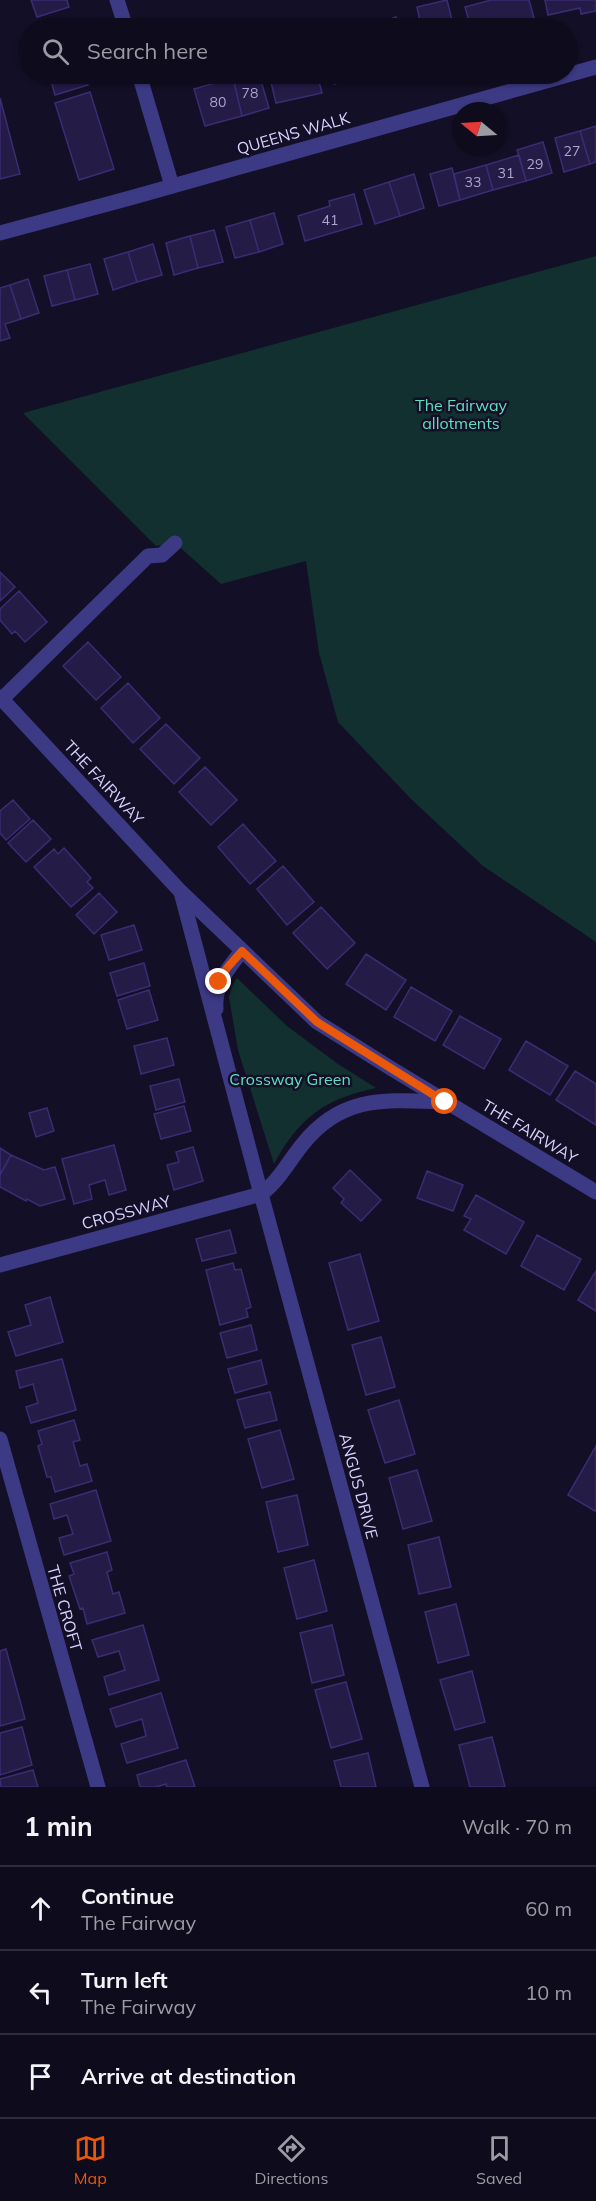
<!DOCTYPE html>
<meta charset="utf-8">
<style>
body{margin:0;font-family:Mulish,sans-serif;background:#171425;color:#f1f3f6}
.compass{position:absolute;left:452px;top:102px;width:54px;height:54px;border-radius:50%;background:#0e0b1c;box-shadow:0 2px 4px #0004;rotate:288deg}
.stop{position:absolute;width:18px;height:18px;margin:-14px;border:4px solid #ea580c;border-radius:50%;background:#fff}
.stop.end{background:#ea580c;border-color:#fff;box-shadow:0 2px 6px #0008}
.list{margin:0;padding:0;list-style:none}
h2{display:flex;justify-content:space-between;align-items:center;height:78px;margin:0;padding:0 24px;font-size:26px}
h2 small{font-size:20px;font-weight:400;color:#9b9ba3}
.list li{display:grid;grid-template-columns:39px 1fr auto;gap:18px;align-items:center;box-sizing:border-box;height:84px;padding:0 24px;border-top:2px solid #2e2b3b}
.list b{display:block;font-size:22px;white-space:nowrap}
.list p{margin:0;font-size:20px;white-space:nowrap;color:#9b9ba3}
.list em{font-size:20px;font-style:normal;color:#9b9ba3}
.icon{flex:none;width:33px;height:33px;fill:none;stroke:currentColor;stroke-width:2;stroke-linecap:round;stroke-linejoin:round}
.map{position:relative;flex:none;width:596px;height:1787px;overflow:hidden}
.search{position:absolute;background:#0e0b1c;box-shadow:0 2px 4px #0004;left:18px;right:18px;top:18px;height:66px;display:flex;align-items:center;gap:15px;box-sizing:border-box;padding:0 21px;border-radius:33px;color:#9b9ba3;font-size:22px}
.sheet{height:330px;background:#0e0b1c}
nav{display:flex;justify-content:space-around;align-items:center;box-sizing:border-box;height:84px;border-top:2px solid #2e2b3b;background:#0e0b1c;font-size:16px;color:#9b9ba3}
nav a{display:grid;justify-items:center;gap:3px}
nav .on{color:#ea580c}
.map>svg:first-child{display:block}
.green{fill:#12302f}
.building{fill:#241b47;stroke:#3b2d73;stroke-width:1.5}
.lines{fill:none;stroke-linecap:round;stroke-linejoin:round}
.service{stroke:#3d3a85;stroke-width:15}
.minor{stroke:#3d3a85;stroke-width:15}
.tertiary{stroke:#3d3a85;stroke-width:15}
.route{stroke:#ea580c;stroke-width:8}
.labels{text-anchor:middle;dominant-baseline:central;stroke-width:5;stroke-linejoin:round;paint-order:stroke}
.number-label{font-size:14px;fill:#aca6d1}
.street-label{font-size:16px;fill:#d9d4ff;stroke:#130f26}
.park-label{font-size:16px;fill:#5fe0c0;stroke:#130f26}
</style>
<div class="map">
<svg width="596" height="1787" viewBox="0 0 596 1787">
<rect width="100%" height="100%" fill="#130f26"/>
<path class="green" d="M596 256V942L483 866 411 799 338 722 319 653 306 561 221 584 175 543 156 546 23 413Z
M237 978 287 1026 338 1064 376 1088C324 1099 299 1118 274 1164L238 1050 229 997 232 986Z"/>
<path class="building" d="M31 0H67L69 7 37 17Z
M447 0 454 28H389L387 20 396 17 398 27 420 21 417 7Z
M491 0H529L534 18 496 28H471L465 7Z
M545 0H596V11L581 14 580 8 548 15Z
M70 21 72 28H42Z
M49 74H85L88 85 55 95Z
M249 74H259L269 108 242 116 233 78Z
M269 74H317L322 93 276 103Z
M331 74H373L334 84Z
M233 78 242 116 205 126 194 89Z
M90 92 114 169 79 180 55 103Z
M0 98 20 174 0 179Z
M596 126V162L590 164 580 131Z
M580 131 590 164 564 172 555 138Z
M543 142 552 173 526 181 517 150Z
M519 155 526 181 493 190 486 165Z
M486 165 493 190 460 200 454 174Z
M452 168 460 200 439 206 430 174Z
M414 174 424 208 400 216 389 182Z
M389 182 400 216 375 224 364 190Z
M354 194 362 224 305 241 298 216 330 206 329 201Z
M274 213 283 244 259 252 250 220Z
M250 220 259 252 235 258 226 227Z
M214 230 223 262 198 268 190 236Z
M190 236 198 268 174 275 166 243Z
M153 244 162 275 137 282 128 252Z
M128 252 137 282 113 290 104 259Z
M90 264 98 294 75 300 67 270Z
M67 270 75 300 52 306 44 276Z
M28 279 39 313 21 319 10 285Z
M10 285 21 319 5 324 10 338 0 341V288Z
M0 572 15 587 0 601Z
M19 591 47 622 25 642 15 631 12 634 0 620V609Z
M88 642 121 677 96 700 63 666Z
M128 683 160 718 133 743 101 708Z
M166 724 200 758 174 784 140 749Z
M205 767 237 800 211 825 179 792Z
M13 800 30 819 6 840 0 833V811Z
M33 820 51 839 26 862 8 843Z
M243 824 276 861 250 884 218 847Z
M64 848 91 878 87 882 93 888 71 907 34 867 54 849 58 854Z
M283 866 314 902 287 925 257 889Z
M99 893 117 912 94 934 76 915Z
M321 907 355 943 327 969 293 933Z
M134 925 142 950 109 960 101 935Z
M366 954 406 980 386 1010 346 984Z
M144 963 150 986 117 996 110 973Z
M411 987 452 1011 435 1041 394 1017Z
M149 990 158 1020 127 1029 118 1000Z
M460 1016 501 1039 484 1069 443 1045Z
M167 1038 174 1065 141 1074 134 1046Z
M526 1041 568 1066 550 1095 509 1070Z
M575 1071 596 1084V1125L556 1100Z
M179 1079 185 1102 156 1110 150 1086Z
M184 1106 191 1131 161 1139 154 1114Z
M47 1108 54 1131 36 1137 29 1113Z
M114 1145 126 1190 109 1195 105 1180 89 1185 92 1199 74 1204 62 1159Z
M193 1147 203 1181 174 1190 167 1165 179 1162 176 1152Z
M0 1148 11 1155 0 1175Z
M11 1155 44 1170 55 1167 65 1199 40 1206 27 1199 26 1201 0 1187V1175Z
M350 1170 381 1200 361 1221 341 1203 344 1199 333 1188Z
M427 1171 463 1185 453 1211 417 1198Z
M476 1195 524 1222 506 1254 464 1230 471 1219 464 1216Z
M230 1230 236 1253 202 1261 196 1239Z
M537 1235 581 1259 564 1290 521 1266Z
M360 1254 379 1321 348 1330 329 1263Z
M233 1263 235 1270 241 1269 251 1307 246 1309 248 1317 220 1325 206 1270Z
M596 1271V1311L578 1300Z
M50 1297 63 1342 16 1356 8 1332 31 1325 25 1305Z
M251 1325 257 1350 227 1358 220 1333Z
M381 1337 395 1387 366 1395 352 1345Z
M62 1359 76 1410 31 1423 26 1407 38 1403 33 1384 20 1388 16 1371Z
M261 1360 267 1384 235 1393 228 1369Z
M270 1392 277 1420 245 1428 237 1400Z
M399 1400 415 1454 385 1463 368 1410Z
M74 1420 80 1440 73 1442 80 1466 87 1464 92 1481 55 1492 51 1477H47L38 1446 42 1444 38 1431Z
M280 1430 294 1479 262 1488 248 1439Z
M596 1446V1510L595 1511 568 1495Z
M417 1470 432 1521 403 1529 389 1478Z
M96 1490 111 1541 64 1555 59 1538 73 1534 67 1515 54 1519 50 1504Z
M297 1495 308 1545 278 1552 266 1502Z
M439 1537 451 1587 419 1594 408 1545Z
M107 1552 112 1570 107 1572 113 1594 119 1592 125 1613 87 1624 83 1608 80 1609 69 1576 74 1574 70 1563Z
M314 1560 327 1611 297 1619 284 1568Z
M456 1604 469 1655 438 1663 425 1612Z
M143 1625 159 1680 109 1695 104 1677 125 1670 119 1651 98 1657 92 1640Z
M332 1625 344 1675 312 1683 300 1633Z
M6 1649 25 1719 0 1726V1651Z
M472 1671 485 1722 455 1730 440 1680Z
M346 1682 362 1739 331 1748 315 1690Z
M161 1693 178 1748 127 1763 121 1744 146 1736 142 1719 116 1727 110 1709Z
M22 1727 32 1765 0 1775V1733Z
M492 1737 505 1787H470L459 1745Z
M368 1753 376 1787H341L334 1761Z
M186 1760 195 1787H167L166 1784 156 1787H140L137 1775Z
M33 1770 38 1787H1L0 1779Z"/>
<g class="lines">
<path class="service" d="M2 699 148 556 162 555 175 543"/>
<path class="minor" d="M117 0 126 28
M139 74 172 186
M0 233 130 198 596 67
M181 892 261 1194C278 1182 289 1161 302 1145 342 1094 387 1100 445 1102
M216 1009C214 985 228 968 242 951
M0 1265 261 1194 422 1787
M0 1439 98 1787"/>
<path class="tertiary" d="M0 697 181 892 317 1022 392 1069 596 1192"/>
</g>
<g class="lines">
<path class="route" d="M219 982 227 968 242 951 317 1022 445 1102"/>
</g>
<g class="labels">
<g class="number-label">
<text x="250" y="93">78</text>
<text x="218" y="102">80</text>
<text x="572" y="151">27</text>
<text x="535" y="164">29</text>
<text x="506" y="173">31</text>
<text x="473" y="182">33</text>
<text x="330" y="220">41</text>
</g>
<g class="street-label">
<text transform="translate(293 133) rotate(-16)">QUEENS WALK</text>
<text transform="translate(104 782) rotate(47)">THE FAIRWAY</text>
<text transform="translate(530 1131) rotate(31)">THE FAIRWAY</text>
<text transform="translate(126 1212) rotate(-15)">CROSSWAY</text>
<text transform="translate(359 1486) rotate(75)">ANGUS DRIVE</text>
<text transform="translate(65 1608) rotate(74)">THE CROFT</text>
</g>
<g class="park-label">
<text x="461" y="405">The Fairway<tspan x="461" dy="18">allotments</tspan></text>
<text x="290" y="1079">Crossway Green</text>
</g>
</g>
</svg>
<svg class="compass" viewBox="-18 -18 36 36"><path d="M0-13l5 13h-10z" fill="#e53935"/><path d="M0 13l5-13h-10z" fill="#9b9ba3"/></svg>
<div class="stop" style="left:445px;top:1102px"></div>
<div class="stop end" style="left:219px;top:982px"></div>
<div class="search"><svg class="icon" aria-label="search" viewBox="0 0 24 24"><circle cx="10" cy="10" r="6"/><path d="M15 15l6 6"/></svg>Search here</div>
</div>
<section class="sheet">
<h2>1 min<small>Walk · 70 m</small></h2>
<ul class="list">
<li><svg class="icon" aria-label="ahead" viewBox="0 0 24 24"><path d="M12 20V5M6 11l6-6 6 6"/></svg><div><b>Continue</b><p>The Fairway</p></div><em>60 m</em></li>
<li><svg class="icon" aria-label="left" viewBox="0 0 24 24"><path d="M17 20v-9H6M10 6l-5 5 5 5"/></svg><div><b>Turn left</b><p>The Fairway</p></div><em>10 m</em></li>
<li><svg class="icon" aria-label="arrive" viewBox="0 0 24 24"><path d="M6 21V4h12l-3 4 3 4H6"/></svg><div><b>Arrive at destination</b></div></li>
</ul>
</section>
<nav>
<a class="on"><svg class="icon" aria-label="map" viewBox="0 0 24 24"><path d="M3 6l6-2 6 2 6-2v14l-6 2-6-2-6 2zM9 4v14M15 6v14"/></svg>Map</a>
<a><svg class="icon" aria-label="directions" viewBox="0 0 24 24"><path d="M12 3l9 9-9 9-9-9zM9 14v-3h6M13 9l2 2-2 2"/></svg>Directions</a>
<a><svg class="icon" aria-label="saved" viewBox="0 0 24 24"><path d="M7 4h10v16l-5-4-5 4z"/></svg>Saved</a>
</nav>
